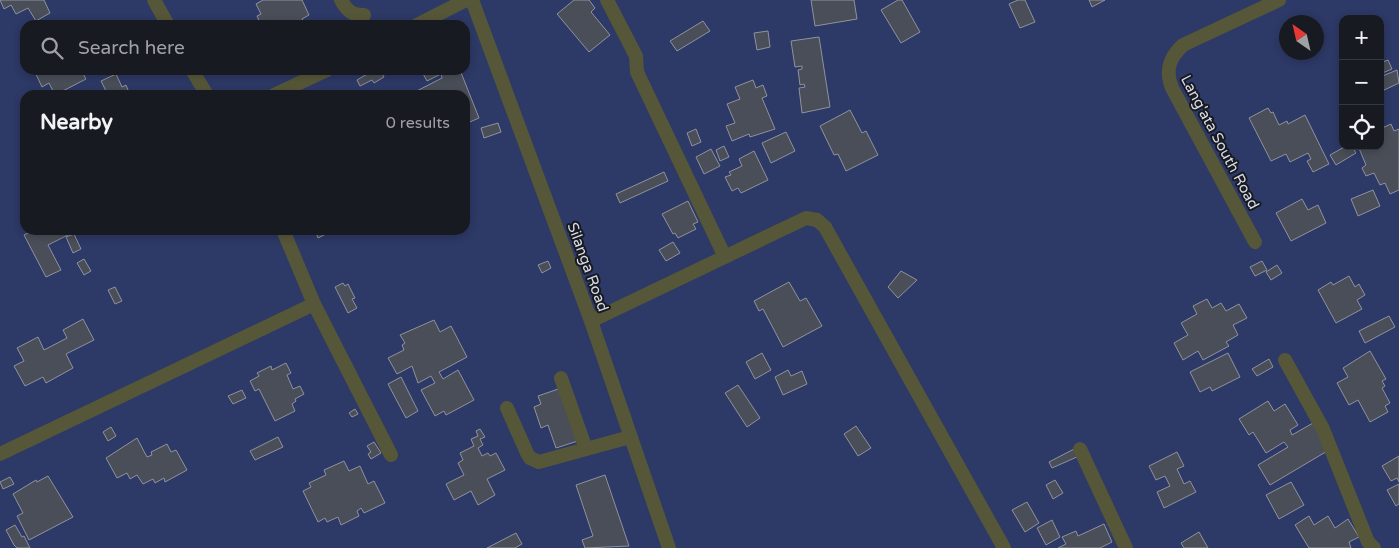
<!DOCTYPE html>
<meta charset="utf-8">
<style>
body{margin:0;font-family:"Varela Round",sans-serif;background:#21232a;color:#f1f3f6}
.controls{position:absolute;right:15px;top:15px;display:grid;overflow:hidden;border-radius:10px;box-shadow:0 2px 8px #0003}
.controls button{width:45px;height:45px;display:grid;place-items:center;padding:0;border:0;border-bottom:1px solid #363840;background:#181a22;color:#f1f3f6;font:25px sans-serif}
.compass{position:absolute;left:1279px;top:15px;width:45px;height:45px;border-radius:50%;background:#181a22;box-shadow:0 2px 8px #0003;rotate:326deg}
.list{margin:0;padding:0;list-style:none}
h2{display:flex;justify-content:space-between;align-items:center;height:65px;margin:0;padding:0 20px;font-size:21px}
h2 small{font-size:16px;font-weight:400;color:#9fa1a5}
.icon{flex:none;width:28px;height:28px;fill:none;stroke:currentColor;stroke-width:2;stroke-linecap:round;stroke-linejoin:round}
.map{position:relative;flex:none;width:1399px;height:548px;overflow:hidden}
.search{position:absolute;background:#181a22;box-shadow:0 2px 8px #0003;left:20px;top:20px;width:450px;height:55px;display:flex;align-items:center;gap:12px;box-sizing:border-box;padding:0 18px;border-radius:15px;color:#9fa1a5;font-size:19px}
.panel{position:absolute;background:#181a22;box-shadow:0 2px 8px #0003;left:20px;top:90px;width:450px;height:145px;border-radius:15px}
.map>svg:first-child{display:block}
.green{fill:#2d3966;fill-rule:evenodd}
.building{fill:#4a4e58;stroke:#8f939f}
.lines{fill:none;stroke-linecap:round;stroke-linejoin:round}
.minor{stroke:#565738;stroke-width:14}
.labels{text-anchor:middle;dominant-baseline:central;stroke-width:4;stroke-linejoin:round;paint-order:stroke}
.street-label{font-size:15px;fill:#d9dbe1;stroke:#171a23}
</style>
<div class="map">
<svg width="1399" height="548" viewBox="0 0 1399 548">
<rect width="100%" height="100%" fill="#20232d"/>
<path class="green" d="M0 0H1399V548H0ZM1343 19H1380V146H1343ZM1286 22H1316V52H1286ZM25 25H465V70H25ZM25 95H465V230H25Z"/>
<path class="building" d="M0 0H44L50 13 36 21 28 8 16 14 11 5 4 9Z
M263 0H302L309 15 302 19 305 25H261L257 16 261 14 256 4Z
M574 0H589L595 8 591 12 610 35 589 52 557 14Z
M811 0H854L857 19 815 26Z
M898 0H902L920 32 901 43 881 10Z
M1018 0H1025L1035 22 1020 28 1009 4Z
M1089 0H1105L1092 7Z
M703 21 710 31 677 51 670 41Z
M768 31 770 47 757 50 754 33Z
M819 37 830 107 802 113 799 88 805 87 804 84 800 85 798 70 802 69V66L795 67 791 41Z
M1388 60 1392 69 1380 74V63Z
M34 70H81L86 79 55 95 49 83 42 87Z
M374 70H380L384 77 374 83 372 80 360 86 357 80Z
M421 70H460L479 118 465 124V95H409L442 78 441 74 427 81Z
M1397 70 1399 83 1380 92V77Z
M116 74 122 87 126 85 130 95H108L101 81Z
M753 80 756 88 763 85 767 96 762 98 775 129 750 137 749 134 732 141 726 126 735 123 727 104 740 99 735 87Z
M1268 108 1271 113 1273 112 1279 125 1287 121 1288 124 1305 115 1329 164 1313 172 1307 161 1311 159 1308 153 1290 162 1286 154 1271 161 1249 118Z
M850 110 862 133 866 131 878 155 846 171 838 154 834 155 820 126Z
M498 123 501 132 484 138 481 128Z
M1391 124 1394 131 1399 129V190L1390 194 1385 183 1380 185 1374 173 1366 176 1362 168 1366 165 1358 146H1380V129Z
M696 129 701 142 692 146 687 133Z
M786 132 795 151 771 163 762 143Z
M724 146 729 157 720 161 716 150Z
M1346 146H1352L1356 153 1336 165 1330 155Z
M711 149 720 166 704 174 696 157Z
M754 151 768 180 741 193 738 188 732 191 725 177 731 175 729 172 742 166 739 159Z
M664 172 668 181 620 203 616 194Z
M1373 190 1380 206 1358 216 1351 199Z
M1302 199 1308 210 1318 205 1326 223 1291 241 1276 213Z
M688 201 698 222 693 224 696 229 678 238 675 233 673 234 662 214Z
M34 230H70L72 233 48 245 61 270 46 277 24 235Z
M321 230 324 235 318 238 315 231Z
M74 234 81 249 73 253 66 237Z
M673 242 680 253 666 261 659 250Z
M84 259 91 271 84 275 77 263Z
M548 261 551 268 542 273 538 265Z
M1262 261 1267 270 1255 276 1250 267Z
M1277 265 1282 273 1271 280 1266 272Z
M901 271 917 280 898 298 888 287Z
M1349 276 1355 287 1359 284 1365 295 1357 300 1362 309 1336 323 1318 290 1331 282 1333 285Z
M789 282 800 301 806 298 822 326 783 347 763 309 759 311 754 301Z
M343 283 345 286 348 284 355 298 352 299 357 308 348 313 335 287Z
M115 287 122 301 115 304 108 290Z
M1207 299 1212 308 1221 303 1226 311 1239 304 1247 318 1233 325 1238 335 1226 342 1229 346 1203 360 1198 351 1183 360 1174 343 1188 335 1181 323 1197 314 1193 306Z
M1389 316 1395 327 1365 343 1359 331Z
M83 319 94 340 66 354 73 368 46 383 43 377 25 386 14 366 24 361 17 348 38 337 44 350 67 338 63 330Z
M434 320 440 332 451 326 467 357 439 372 443 379 458 370 474 400 446 415 444 411 435 416 421 390 435 383 431 376 418 383 412 366 397 374 388 358 404 350 402 345 405 343 400 335Z
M1370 351 1386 379 1382 381 1385 386 1382 388 1390 403 1385 406 1388 412 1370 422 1358 400 1349 405 1337 383 1348 377 1343 368Z
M762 353 771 370 755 379 746 362Z
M1228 353 1240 377 1212 391 1210 387 1200 392 1190 372Z
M1269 359 1273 367 1257 376 1252 369Z
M286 363 291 373 287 375 293 389 300 386 304 394 295 399 296 401 292 404 295 411 275 421 259 389 255 391 250 381 259 376 257 373 271 366 272 370Z
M788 370 791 376 802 371 807 384 783 395 775 377Z
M401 377 418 411 406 418 388 384Z
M738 385 760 418 747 427 725 393Z
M564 387 581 440 556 448 548 425 541 428 534 407 541 404 538 396Z
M242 390 246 398 233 404 228 396Z
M1268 401 1274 411 1285 404 1298 425 1290 430 1292 435 1313 423 1329 450 1270 485 1258 465 1288 447 1284 442 1266 453 1253 432 1249 435 1239 419Z
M355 409 358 414 352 417 349 413Z
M856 426 871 448 858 456 844 434Z
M111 427 116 436 108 441 103 432Z
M480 429 485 437 480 439 483 445 478 448 482 456 488 453 490 456 496 453 505 470 487 479 495 495 478 505 471 491 454 500 446 484 464 475 458 463 463 460 460 453 474 446 471 439 478 436 476 431Z
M278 437 283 447 255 460 250 451Z
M137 438 147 457 152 455 151 452 167 444 171 452 176 450 187 470 165 482 164 478 155 483 153 479 143 484 137 475 130 479 127 473 117 478 106 458Z
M374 442 381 453 371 459 368 454 371 452 367 446Z
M1076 448 1079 456 1052 468 1049 462Z
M1177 452 1184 466 1177 469 1184 484 1190 481 1196 492 1164 508 1157 492 1170 486 1165 476 1156 480 1149 466Z
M1399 456V482L1397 478 1391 481 1382 466Z
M344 461 349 471 360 466 368 484 374 481 385 503 364 513 361 508 357 511 359 516 341 525 338 517 327 522 325 518 318 522 303 491 311 487 309 483 326 475 324 470Z
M605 475 629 546 585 548 582 540 593 536 576 485Z
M48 476 73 517 29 540 17 516 23 513 13 494 36 480 37 482Z
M10 477 14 484 3 489 0 482Z
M1055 480 1063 493 1053 499 1046 485Z
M1291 482 1304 505 1279 519 1266 495Z
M1399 484V504L1396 506 1387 490Z
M1027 502 1039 523 1025 532 1012 510Z
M1309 516 1314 525 1328 516 1335 528 1348 519 1359 537 1349 542 1351 548H1309L1295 525Z
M1052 520 1060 537 1046 545 1037 528Z
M1104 524 1112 542 1100 548H1058L1066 544 1062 537 1076 531 1078 536Z
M15 525 22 537 24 536 30 548H17L14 545 6 530Z
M1199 532 1208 548H1184L1181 543Z
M516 533 522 544 515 548H487Z"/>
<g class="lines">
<path class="minor" d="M154 0 168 25
M341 0C347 11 352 15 364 15
M472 0 591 321 669 548
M607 0 636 56 637 72 725 257
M417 25 466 0
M192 70 207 95
M274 95 327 70
M283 230 314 304 391 455
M1255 242 1172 88C1165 71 1169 58 1183 45L1279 0
M591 321 806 218 817 220 825 227 1004 548
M1285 360 1323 429 1368 542 1374 548
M561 378 586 449
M507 408 527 453 530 458 539 462 630 437
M1080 449 1126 548
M0 454 314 304"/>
</g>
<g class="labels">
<g class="street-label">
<text transform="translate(1220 142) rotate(62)">Lang'ata South Road</text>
<text transform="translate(588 267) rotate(70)">Silanga Road</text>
</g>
</g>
</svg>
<div class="controls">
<button>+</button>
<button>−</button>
<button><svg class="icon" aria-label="locate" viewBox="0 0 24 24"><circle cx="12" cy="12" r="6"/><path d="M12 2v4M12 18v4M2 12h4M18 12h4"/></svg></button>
</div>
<svg class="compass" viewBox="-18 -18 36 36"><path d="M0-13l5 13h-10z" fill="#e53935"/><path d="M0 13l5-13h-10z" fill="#9fa1a5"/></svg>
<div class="search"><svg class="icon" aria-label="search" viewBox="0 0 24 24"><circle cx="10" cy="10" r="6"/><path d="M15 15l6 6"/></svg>Search here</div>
<section class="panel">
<h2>Nearby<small>0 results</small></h2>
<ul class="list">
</ul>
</section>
</div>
